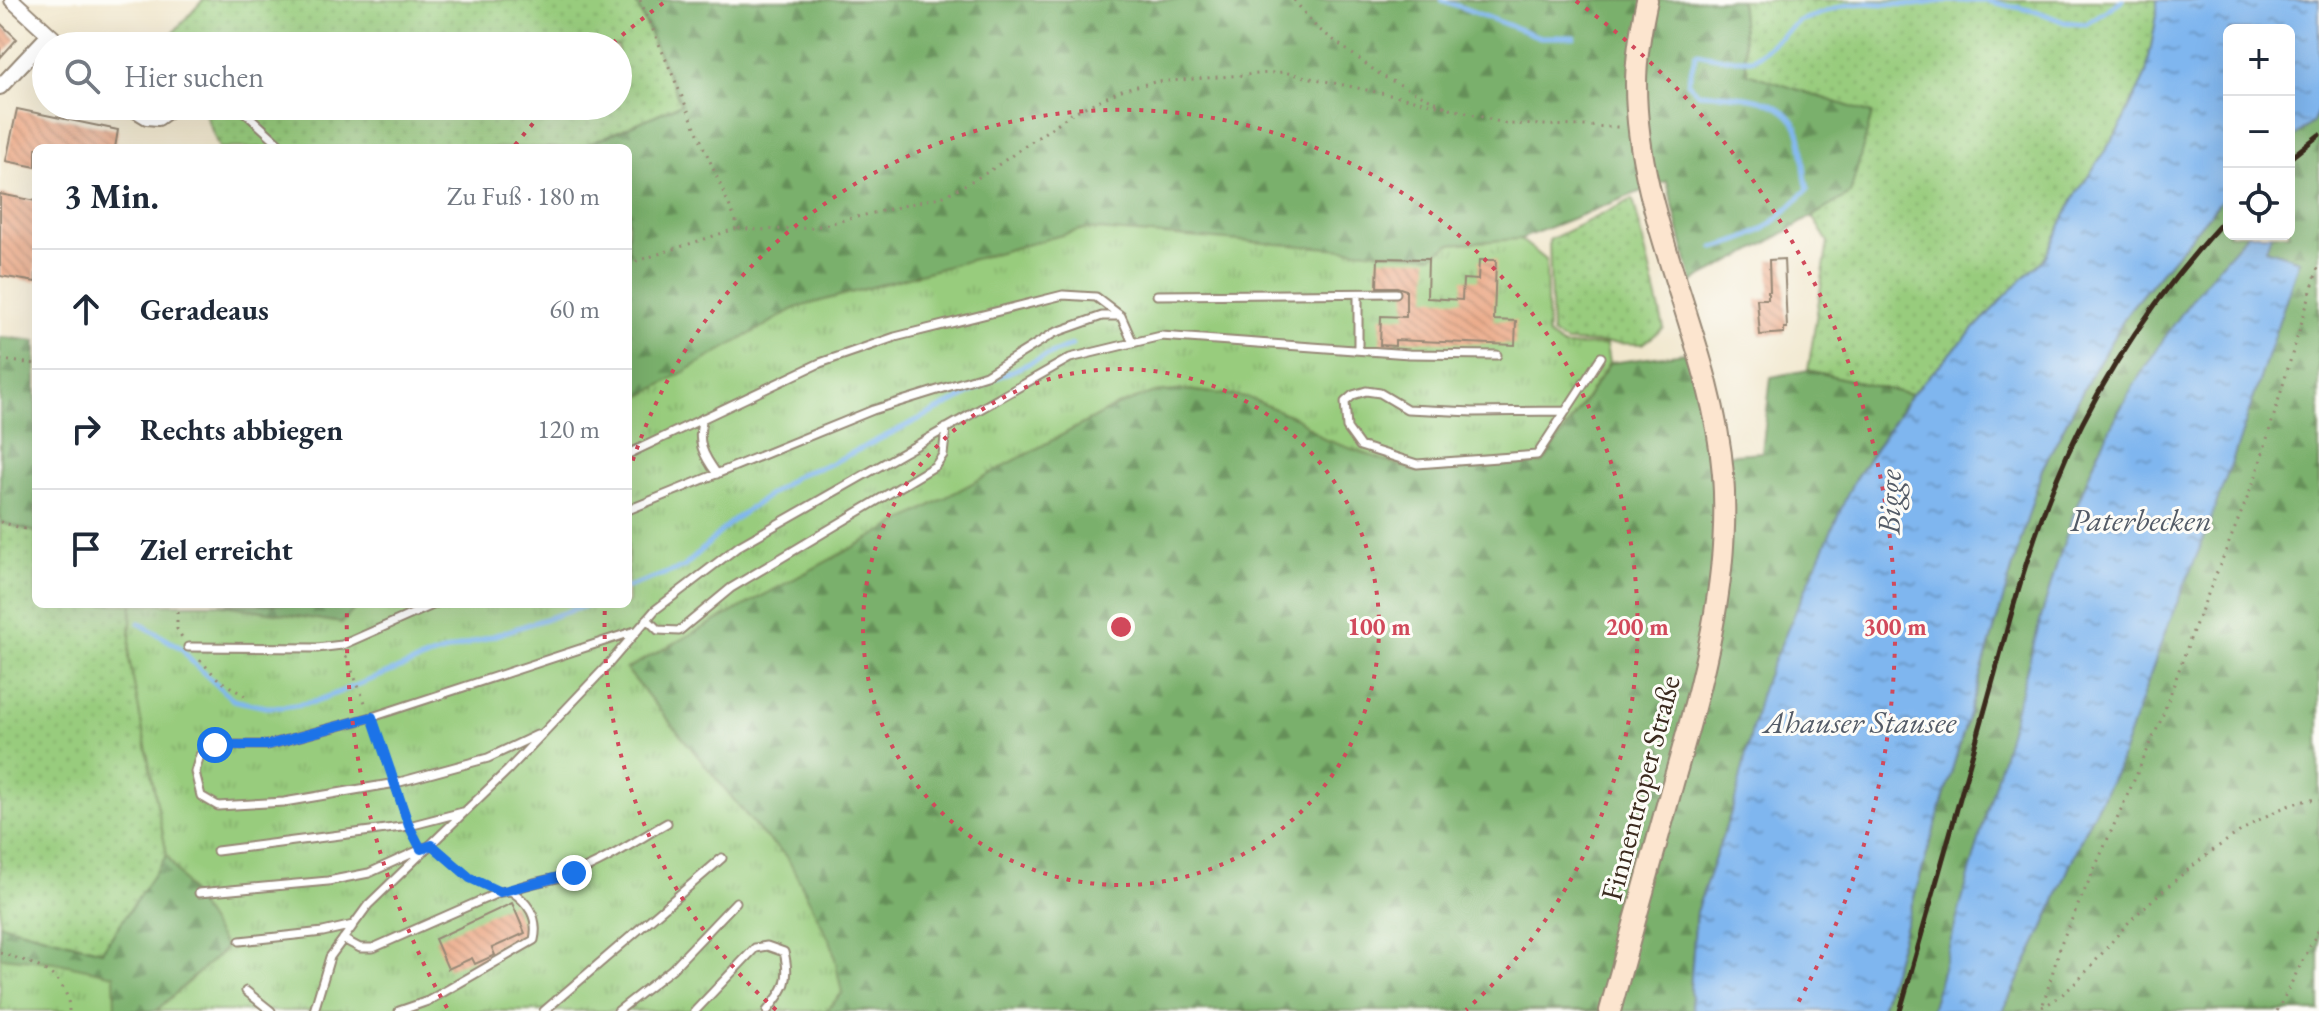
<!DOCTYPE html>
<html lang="de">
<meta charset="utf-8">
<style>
body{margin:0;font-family:"EB Garamond",serif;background:#f2f2f3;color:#1f2937}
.controls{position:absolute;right:24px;top:24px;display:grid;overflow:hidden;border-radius:12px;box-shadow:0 8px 32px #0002}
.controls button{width:72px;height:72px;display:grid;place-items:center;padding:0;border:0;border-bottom:2px solid #e0e1e3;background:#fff;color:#1f2937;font:40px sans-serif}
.stop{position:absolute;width:24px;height:24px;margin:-18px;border:6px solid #1a73e8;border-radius:50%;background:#fff}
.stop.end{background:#1a73e8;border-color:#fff;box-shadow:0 2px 8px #0008}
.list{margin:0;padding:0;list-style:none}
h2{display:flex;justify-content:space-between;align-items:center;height:104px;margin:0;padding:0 32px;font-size:34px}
h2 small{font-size:26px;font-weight:400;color:#747a83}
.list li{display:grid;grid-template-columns:52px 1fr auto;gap:24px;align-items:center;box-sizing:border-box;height:120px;padding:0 32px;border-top:2px solid #e0e1e3}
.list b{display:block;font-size:30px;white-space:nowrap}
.list em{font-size:26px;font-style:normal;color:#747a83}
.icon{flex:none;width:44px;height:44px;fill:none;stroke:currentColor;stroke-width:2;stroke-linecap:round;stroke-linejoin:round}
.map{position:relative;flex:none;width:2319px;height:1011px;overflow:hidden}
.search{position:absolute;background:#fff;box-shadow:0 8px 32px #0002;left:32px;top:32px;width:600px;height:88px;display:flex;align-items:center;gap:20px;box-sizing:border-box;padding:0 28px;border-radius:44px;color:#747a83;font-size:30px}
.panel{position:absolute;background:#fff;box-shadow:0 8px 32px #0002;left:32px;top:144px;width:600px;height:464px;border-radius:12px}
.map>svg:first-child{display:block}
.grass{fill:url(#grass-dots);stroke:#6a7b4e;stroke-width:2}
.forest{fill:url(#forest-firs);stroke:#5a6d45;stroke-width:2}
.park{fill:url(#park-tufts);stroke:#6a7b4e;stroke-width:2}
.water{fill:url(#water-ripples);stroke:#5d7086;stroke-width:2}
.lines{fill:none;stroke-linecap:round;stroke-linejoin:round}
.stream{stroke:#7fb6ef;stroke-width:5}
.building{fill:url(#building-back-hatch)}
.lane-casing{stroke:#968876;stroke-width:11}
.street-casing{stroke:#968876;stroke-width:18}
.secondary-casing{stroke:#968876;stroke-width:24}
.path{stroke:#968876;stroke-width:3;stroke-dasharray:2 6;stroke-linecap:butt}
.lane{stroke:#fff;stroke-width:7}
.street{stroke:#fff;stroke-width:14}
.secondary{stroke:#fce5cf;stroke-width:20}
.rail{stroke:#3b2a1e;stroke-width:5}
.route{stroke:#1a73e8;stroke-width:10}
.ring{fill:none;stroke:#d1495b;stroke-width:4;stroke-dasharray:4 8}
.labels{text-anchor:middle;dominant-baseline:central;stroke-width:6;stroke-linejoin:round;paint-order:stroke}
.street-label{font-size:30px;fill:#3b2a1e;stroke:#fdfcf7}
.water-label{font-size:32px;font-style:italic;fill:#535b67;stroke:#fdfcf7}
.centre{fill:#d1495b;stroke:#fdfcf7;stroke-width:4}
.ring-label{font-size:24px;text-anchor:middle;font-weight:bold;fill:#d1495b;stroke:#fdfcf7;stroke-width:6;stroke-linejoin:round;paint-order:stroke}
</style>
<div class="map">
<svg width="2319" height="1011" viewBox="0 0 2319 1011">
<defs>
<pattern id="grass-dots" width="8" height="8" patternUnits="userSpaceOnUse" patternTransform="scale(2)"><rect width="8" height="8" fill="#98cc7d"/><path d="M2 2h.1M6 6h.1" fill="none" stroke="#84af6c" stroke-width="1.8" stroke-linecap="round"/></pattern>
<pattern id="forest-firs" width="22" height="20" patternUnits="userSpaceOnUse" patternTransform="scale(2)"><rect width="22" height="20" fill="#7ab06c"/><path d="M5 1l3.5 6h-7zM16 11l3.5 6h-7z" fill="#658f58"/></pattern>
<pattern id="park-tufts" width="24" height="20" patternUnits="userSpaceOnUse" patternTransform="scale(2)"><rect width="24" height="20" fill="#98cc7d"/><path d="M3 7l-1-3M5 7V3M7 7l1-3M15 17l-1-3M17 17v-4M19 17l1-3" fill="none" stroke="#84af6c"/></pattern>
<pattern id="water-ripples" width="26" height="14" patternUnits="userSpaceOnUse" patternTransform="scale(2)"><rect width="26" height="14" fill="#7fb6ef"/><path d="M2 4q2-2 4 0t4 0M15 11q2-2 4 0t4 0" fill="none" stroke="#6994c1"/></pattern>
<pattern id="building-back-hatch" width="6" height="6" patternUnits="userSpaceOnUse" patternTransform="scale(2)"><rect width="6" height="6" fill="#e99f79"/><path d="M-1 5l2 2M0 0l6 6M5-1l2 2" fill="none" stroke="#be8263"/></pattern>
</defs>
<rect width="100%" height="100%" fill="#fdfcf7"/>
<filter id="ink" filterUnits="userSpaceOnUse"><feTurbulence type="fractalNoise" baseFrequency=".0125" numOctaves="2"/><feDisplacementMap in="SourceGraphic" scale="16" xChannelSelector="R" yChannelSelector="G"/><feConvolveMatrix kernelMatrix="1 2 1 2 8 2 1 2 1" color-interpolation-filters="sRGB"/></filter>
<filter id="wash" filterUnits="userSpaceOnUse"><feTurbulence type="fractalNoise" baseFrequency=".006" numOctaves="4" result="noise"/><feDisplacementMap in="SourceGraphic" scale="32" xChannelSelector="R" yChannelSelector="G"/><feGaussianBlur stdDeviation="1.8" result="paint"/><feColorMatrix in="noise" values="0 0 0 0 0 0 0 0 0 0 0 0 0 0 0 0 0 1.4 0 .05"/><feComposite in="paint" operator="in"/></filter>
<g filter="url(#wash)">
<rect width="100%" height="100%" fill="#f1e7cd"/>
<path class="grass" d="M203 0H635L681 104 580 148H219L202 106H618V46H177L172 34Z
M1740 0H2157V15L2146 74 2118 131 2074 198 2045 258 2014 287 1911 395 1808 370 1828 242 1812 216 1850 194 1747 73Z
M1633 199 1664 328 1643 344 1566 342 1552 334 1549 240Z
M0 522 36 532V604H132L129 658 167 855 102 951 0 924Z"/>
<path class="forest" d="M635 0H1740L1747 73 1872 114 1850 194 1765 244 1692 282 1667 181 1520 239 1450 244 1433 256 1084 229 796 308 628 404V148H580L681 104Z
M2319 108V1011H2003L2045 925 2085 829 2117 769 2167 627 2238 445 2299 260 2265 249 2271 234H2289V141L2313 122Z
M2229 191V234H2248L2233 250 2098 452 2071 521 1931 1011H1880L2042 469 2090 377 2130 309Z
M0 337 36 341V532L0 522Z
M1685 353 1705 409 1708 456 1762 452 1771 377 1808 370 1911 395 1853 482 1735 801 1696 912 1690 989 1693 1011H826L842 993 787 857 761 833 626 669 1114 407 1151 393 1187 390 1247 397 1297 418 1324 439 1543 463 1610 363Z
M216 604H359L342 623Z
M167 855 226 948 156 1011H0V924L102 951Z"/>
<path class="park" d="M1084 229 1432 256 1450 244 1520 239 1546 260 1548 335 1563 346 1606 345 1609 363 1543 463 1417 472 1324 439 1297 418 1247 397 1187 390 1151 393 1114 407 626 669 761 833 787 857 832 945 842 993 826 1011H156L226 948 167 855 129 658 132 604H216L342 623 359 604H628V404L796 308Z
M0 957 54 962 114 975 115 1011H0Z"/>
<path class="water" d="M2157 0H2319V108L2313 122 2289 141V30H2229V191L2130 309 2090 377 2042 469 1880 1011H1693L1690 989 1696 912 1735 801 1762 687 1853 482 1911 395 2014 287 2045 258 2074 198 2118 131 2146 74 2157 15Z
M2248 234H2271L2266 249 2299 260 2238 445 2202 543 2167 627 2117 769 2085 829 2045 925 2003 1011H1931C1958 914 1986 817 2013 719 2038 630 2060 538 2098 454 2129 383 2194 289 2248 234Z"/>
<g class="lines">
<path class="stream" d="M1442 0 1540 37H1574
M1714 248C1763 236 1774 223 1808 189 1802 170 1805 150 1799 132 1786 94 1731 95 1698 93L1688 83 1696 53 1727 59H1754L1799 21 1846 5 1864 3 1914 5 1943 1H1987L2039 12 2064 22 2086 24 2122 0
M628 587 684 567 732 521 799 474 828 465 963 397 993 379 1072 345
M139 623 181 648 193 663 233 700 266 707H282L314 702 431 656 591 604"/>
</g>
<g id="blocks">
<path class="building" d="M0 23 17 39 0 58Z
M17 109 118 130 115 148H36V167L6 161Z
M0 194 36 201V282L0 276Z
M1378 258 1428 259 1427 298 1462 300 1463 279 1478 280 1479 260H1496L1494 320 1516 321 1515 345 1395 340V346L1380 345 1381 316 1406 317V290L1397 287H1377Z
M1784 259 1787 328H1784V333L1760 335 1757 299H1768V291H1770L1769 260Z
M512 903 525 933 492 948 495 955 475 964 472 958 448 969 435 939Z"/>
</g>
</g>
<g filter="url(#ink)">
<use href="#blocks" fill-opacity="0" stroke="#968876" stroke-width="2"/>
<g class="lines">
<g class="lane-casing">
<path id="lane" d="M238 106 284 148
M1358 294V350
M1157 295 1396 293
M1566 411 1473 412 1407 409 1380 393 1366 391 1353 395 1345 402 1347 428 1360 446 1417 464 1537 455 1601 357
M703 418C696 442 703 455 717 474
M628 454 820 363 895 337 1063 295 1096 297 1121 316 1133 343
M628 510 873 410 986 375 1054 333 1102 316H1118
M647 619 658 630 679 631 731 588 935 466 943 455 946 428
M188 647 317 648 342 645 435 604
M537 735 488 758 396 783 284 802 218 806 201 796 195 772 200 755 215 745H268L372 717 635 631
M217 851 409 826 463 812
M511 891C529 881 552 881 572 874 605 862 637 840 667 823
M199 893 328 881 369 873 426 847
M343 939 360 948H373L500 892 511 891C529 903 539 918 534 940L428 1001 399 1011
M240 941 323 932 353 925
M246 991 271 1011
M314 1011 330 957 368 905 508 770 606 667 655 610 739 546 1070 358 1161 336 1409 354 1497 355
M544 1011 722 858
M618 1011 672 969 736 902
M695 1011 755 948 767 946 784 952C791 980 785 989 767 1011"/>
</g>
<g class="street-casing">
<path id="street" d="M12 0 62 46
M0 87 49 35
M129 106 147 117 158 118 165 113 167 106"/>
</g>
<g class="secondary-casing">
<path id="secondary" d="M1610 1011C1631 935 1652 859 1673 783 1702 682 1731 580 1723 474 1712 340 1636 219 1636 84 1636 55 1641 28 1647 0"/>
</g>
<path class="path" d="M640 0 739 228 759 230 811 228 944 196 988 172 1074 112 1124 89 1155 82 1283 72 1446 107
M1294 0 1316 27 1382 76 1446 107 1507 124 1620 127
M628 264 738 228
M0 360 36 364
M0 522 36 532
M177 604V629L183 639
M346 656 366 705
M200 660 219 680 245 696
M375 727 392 772
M399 794 405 814
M441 853 470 878 486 885
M0 953C30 962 69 972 69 1011
M2042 1007C2078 990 2103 949 2130 921 2164 887 2271 795 2319 800
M2041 1011 2062 941 2161 720 2193 631 2255 479 2319 264
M2277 1011 2319 929"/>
<use href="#lane" class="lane"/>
<use href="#street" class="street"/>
<use href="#secondary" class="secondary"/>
<path class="rail" d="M2289 159 2319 135
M1900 1011C1928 914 1955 817 1982 720 2004 642 2023 563 2053 488 2094 386 2154 296 2229 215"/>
</g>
</g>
<g class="lines" filter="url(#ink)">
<path class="route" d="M215 745H268L372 717 409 826 421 849 432 845 470 878 500 892 574 873"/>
</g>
<g class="ring">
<circle cx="1121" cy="627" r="258"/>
<path d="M776 1010A516 516 0 0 1 605 604M629 472A516 516 0 1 1 1466 1010"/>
<path d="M447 1008A774 774 0 0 1 347 607M515 145A774 774 0 0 1 546 109M613 43A774 774 0 0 1 666 1M1576 1A774 774 0 0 1 1795 1008"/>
</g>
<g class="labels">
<g class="street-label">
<text transform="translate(1640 788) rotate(-75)">Finnentroper Straße</text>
</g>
<g class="water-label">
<text transform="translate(1889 502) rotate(-89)">Bigge</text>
<text x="2141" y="520">Paterbecken</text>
<text x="1860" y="722">Ahauser Stausee</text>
</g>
</g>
<circle cx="1121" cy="627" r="12" class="centre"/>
<g class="ring-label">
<text x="1379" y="635">100 m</text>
<text x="1637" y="635">200 m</text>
<text x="1895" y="635">300 m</text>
</g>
</svg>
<div class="controls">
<button>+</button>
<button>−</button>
<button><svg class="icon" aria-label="locate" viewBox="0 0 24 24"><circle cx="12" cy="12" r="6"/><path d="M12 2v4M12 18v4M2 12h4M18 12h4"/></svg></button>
</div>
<div class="stop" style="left:215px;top:745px"></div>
<div class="stop end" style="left:574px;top:873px"></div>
<div class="search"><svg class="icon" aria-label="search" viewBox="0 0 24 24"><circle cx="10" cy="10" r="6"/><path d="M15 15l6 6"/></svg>Hier suchen</div>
<section class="panel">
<h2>3 Min.<small>Zu Fuß · 180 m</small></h2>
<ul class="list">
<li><svg class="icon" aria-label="ahead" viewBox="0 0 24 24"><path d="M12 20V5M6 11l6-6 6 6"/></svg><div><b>Geradeaus</b></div><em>60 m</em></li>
<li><svg class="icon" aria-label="right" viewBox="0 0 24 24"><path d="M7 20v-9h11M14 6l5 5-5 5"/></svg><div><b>Rechts abbiegen</b></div><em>120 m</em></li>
<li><svg class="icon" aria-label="arrive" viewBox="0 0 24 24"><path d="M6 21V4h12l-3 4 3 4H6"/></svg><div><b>Ziel erreicht</b></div></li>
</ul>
</section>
</div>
